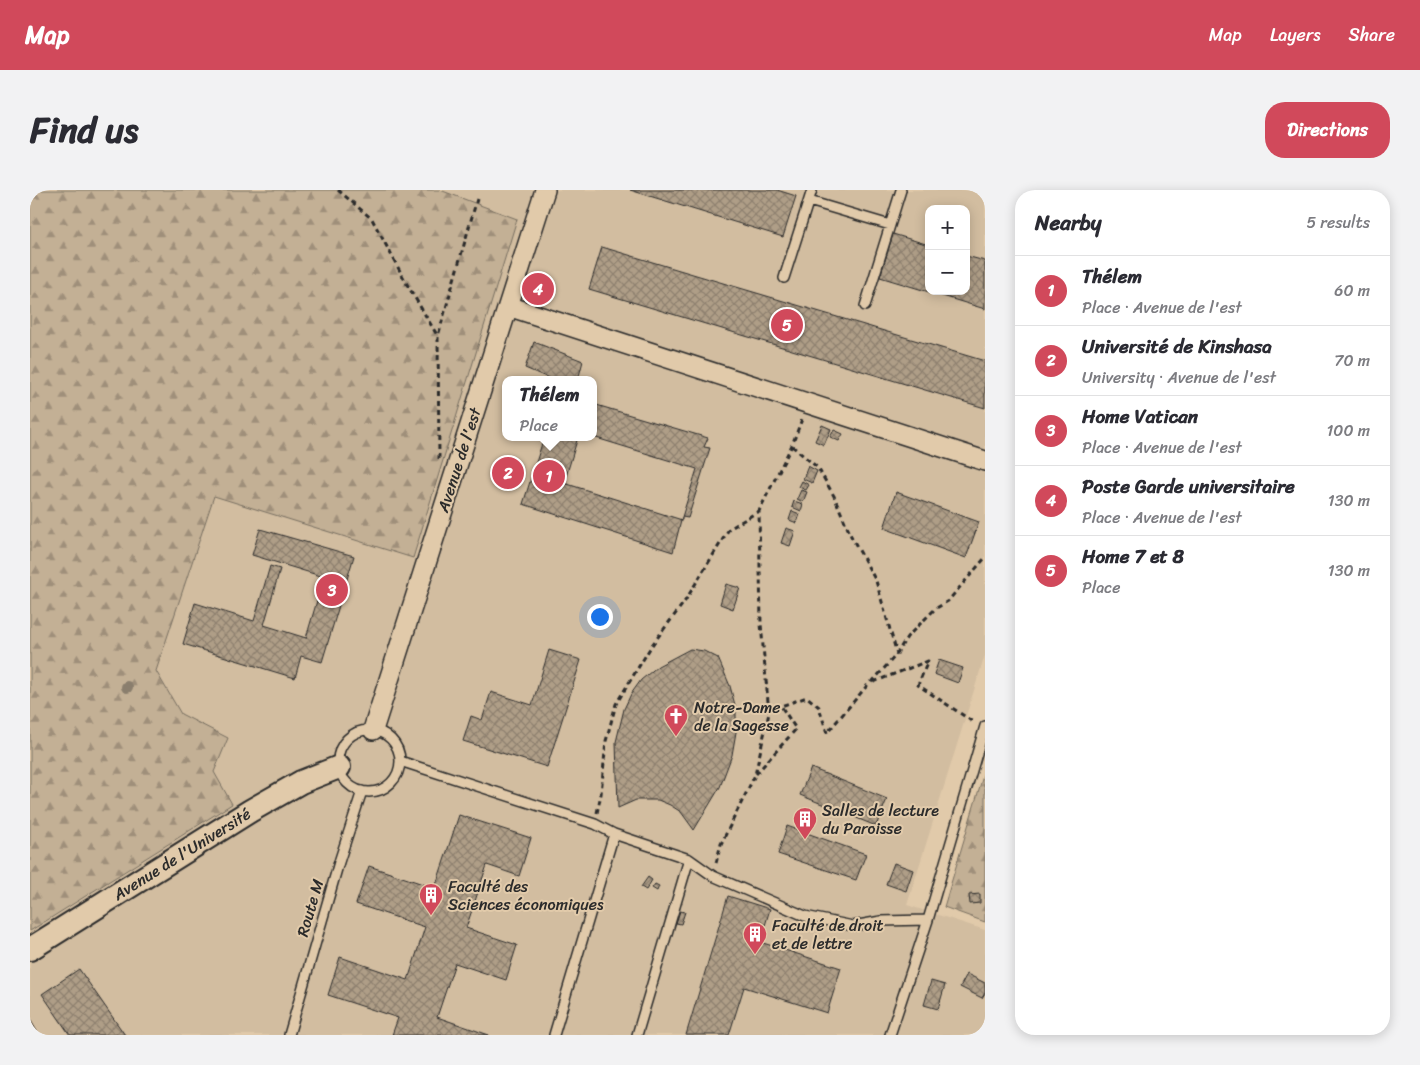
<!DOCTYPE html>
<meta charset="utf-8">
<style>
body{margin:0;font-family:Sriracha,sans-serif;background:#f2f2f3;color:#2b2b33}
.controls{position:absolute;right:15px;top:15px;display:grid;overflow:hidden;border-radius:10px;box-shadow:0 2px 12px #0003}
.controls button{width:45px;height:45px;display:grid;place-items:center;padding:0;border:0;border-bottom:1px solid #e1e1e2;background:#fff;color:#2b2b33;font:25px sans-serif}
.you{position:absolute;left:569px;top:426px;width:18px;height:18px;margin:-12px;border:4px solid #fff;border-radius:50%;background:#1a73e8;box-shadow:0 0 0 8px #1a73e833}
.badge{display:grid;place-items:center;width:32px;height:32px;border-radius:50%;background:#d1495b;color:#fff;font-size:16px;font-weight:700}
.pin{position:absolute;translate:-50% -50%;border:2px solid #fff;box-shadow:0 1px 5px #0006}
.popup{position:absolute;left:472px;top:186px;width:95px;height:65px;box-sizing:border-box;display:grid;place-content:center;border-radius:10px;background:#fff;filter:drop-shadow(0 1px 4px #0005);font-size:16px;white-space:nowrap;color:#7c7c81}
.popup b{font-size:19px;color:#2b2b33}
.popup::after{content:'';position:absolute;left:50%;top:100%;margin-left:-10px;border:10px solid transparent;border-top-color:#fff}
.list{margin:0;padding:0;list-style:none}
h2{display:flex;justify-content:space-between;align-items:center;height:65px;margin:0;padding:0 20px;font-size:21px}
h2 small{font-size:16px;font-weight:400;color:#7c7c81}
.list li{display:grid;grid-template-columns:32px 1fr auto;gap:15px;align-items:center;box-sizing:border-box;height:70px;padding:0 20px;border-top:1px solid #e1e1e2}
.list b{display:block;font-size:19px;white-space:nowrap}
.list p{margin:0;font-size:16px;white-space:nowrap;color:#7c7c81}
.list em{font-size:16px;font-style:normal;color:#7c7c81}
.map{position:relative;flex:none;width:955px;height:845px;overflow:hidden;border-radius:20px}
header{display:flex;align-items:center;gap:30px;box-sizing:border-box;height:70px;padding:0 25px;background:#d1495b;color:#fff}
header strong{font-size:24px}
nav{display:flex;gap:28px;margin-inline-start:auto;font-size:18px}
.intro{display:flex;align-items:center;justify-content:space-between;box-sizing:border-box;height:120px;padding:0 30px}
h1{margin:0;font-size:35px}
.button{padding:12px 22px;border-radius:20px;background:#d1495b;color:#fff;font-size:18px;font-weight:700}
main{display:flex;gap:30px;padding:0 30px}
aside{flex:1;background:#fff;border-radius:20px;box-shadow:0 2px 12px #0003}
.map>svg:first-child{display:block}
.built{fill:#d2bda0;fill-rule:evenodd}
.forest{fill:url(#forest-firs);stroke:#776e60}
.building{fill:url(#building-cross-hatch);stroke:#2b2b2b}
.lines{fill:none;stroke-linecap:round;stroke-linejoin:round}
.service-casing{stroke:#2b2b2b;stroke-width:12}
.minor-casing{stroke:#2b2b2b;stroke-width:22}
.tertiary-casing{stroke:#2b2b2b;stroke-width:26}
.path{stroke:#2b2b2b;stroke-width:3;stroke-dasharray:5 4;stroke-linecap:butt}
.service{stroke:#e1caaa;stroke-width:9}
.minor{stroke:#e1caaa;stroke-width:19}
.tertiary{stroke:#e1caaa;stroke-width:22}
.tree{fill:#8a7e6d}
.labels{text-anchor:middle;dominant-baseline:central;stroke-width:4;stroke-linejoin:round;paint-order:stroke}
.street-label{font-size:16px;fill:#2b2b2b;stroke:#e1caaa}
.poi-label{font-size:16px;fill:#2b2b2b;stroke:#e1caaa;text-anchor:start}
</style>
<header>
<strong>Map</strong>
<nav><a>Map</a><a>Layers</a><a>Share</a></nav>
</header>
<div class="intro"><h1>Find us</h1><a class="button">Directions</a></div>
<main>
<div class="map">
<svg width="955" height="845" viewBox="0 0 955 845">
<defs>
<pattern id="forest-firs" width="22" height="20" patternUnits="userSpaceOnUse" patternTransform="scale(1.25)"><rect width="22" height="20" fill="#c3b095"/><path d="M5 1l3.5 6h-7zM16 11l3.5 6h-7z" fill="#9f8f7a"/></pattern>
<pattern id="building-cross-hatch" width="8" height="8" patternUnits="userSpaceOnUse" patternTransform="scale(1.25)"><rect width="8" height="8" fill="#af9e87"/><path d="M0 0l8 8M0 8l8-8" fill="none" stroke="#8f816f"/></pattern>
</defs>
<rect width="100%" height="100%" fill="#e1caaa"/>
<filter id="ink" filterUnits="userSpaceOnUse"><feTurbulence type="fractalNoise" baseFrequency=".02" numOctaves="2"/><feDisplacementMap in="SourceGraphic" scale="10" xChannelSelector="R" yChannelSelector="G"/><feConvolveMatrix kernelMatrix="1 2 1 2 8 2 1 2 1" color-interpolation-filters="sRGB"/></filter>
<g filter="url(#ink)">
<path class="built" d="M0 0H955V465L877 715 955 740V845H0ZM899 19H936V101H899ZM475 190H563V247H475Z"/>
<path class="forest" d="M0 0H410L487 29 383 368 184 306 126 481 151 524 198 548 184 582 202 614 0 741Z
M955 579V732L914 717Z"/>
<path class="building" d="M600 0H747L766 6 753 47Z
M863 44 899 55V101H936V66L955 71V119L850 87Z
M572 57 955 171V218L559 99Z
M501 88 512 90 520 97 515 109 497 101Z
M504 152 553 171 549 186 540 190H523L495 178Z
M563 214 678 248 674 257 680 258 658 328 652 327 667 279 563 247Z
M792 235 801 239 794 255 785 251Z
M804 240 813 244 809 251 800 247Z
M514 247H548L534 293 652 330V327L643 362 493 314Z
M778 276 787 281 782 293 773 289Z
M772 291 779 295 776 300 769 297Z
M771 300 777 302 773 312 767 309Z
M866 302 949 332 936 368 854 338Z
M764 311 773 314 771 321 762 317Z
M762 321 770 324 767 333 759 330Z
M756 338 765 341 760 356 751 353Z
M230 339 324 366 292 472 271 466 265 488 153 454 165 413 224 431 240 376 250 379 234 435 276 448 294 387 222 365Z
M696 394 710 398 703 419 690 414Z
M660 459 674 461 688 468 700 496 706 519V542L702 565 690 597 664 640 651 622 640 615 628 610H606L588 618 586 552 594 519 601 504 611 490 628 476Z
M519 460 551 470 517 577 433 551 441 526 452 530 461 502 502 515Z
M909 470 933 478 928 493 904 484Z
M781 578 857 609 846 636 770 605Z
M429 625 501 648 489 686 457 675 436 738 487 755 476 790 425 773 407 827 459 845H362L368 828 298 805 310 767 378 790 395 737 326 714 339 676 405 698Z
M757 636 836 664 826 690 748 664Z
M864 673 883 680 876 701 856 694Z
M618 687 622 690 616 700 611 697Z
M625 694 629 696 627 701 622 698Z
M950 704V713L940 714 939 705Z
M698 706 740 719 730 752 811 778 797 823 714 797 699 845H656Z
M650 721 655 722 651 734 646 733Z
M49 779 95 845H40L12 804Z
M937 784 955 793V803L952 808 930 797Z
M901 791 915 795 908 819 894 815Z
M0 831H1L9 845H0Z"/>
<g class="lines">
<g class="service-casing">
<path id="service" d="M779 11 860 35
M754 88 782 0
M835 116 871 0
M308 571a31 31 0 1 1 62 0a31 31 0 1 1-62 0Z
M370 571 565 634 584 644 659 669 683 686 775 726 823 736 851 731 898 730
M259 845 309 672 332 601
M524 845 584 644
M607 845 659 669
M860 845 898 730 955 536"/>
</g>
<g class="minor-casing">
<path id="minor" d="M478 116 955 271
M343 540 515 0"/>
</g>
<g class="tertiary-casing">
<path id="tertiary" d="M0 759 220 621 271 592 309 577"/>
</g>
<path class="path" d="M308 0 342 29 378 96 407 145
M762 256 788 278 804 306 821 346 846 391 867 464 841 493 898 471 888 495 943 532
M409 269 408 146 447 9
M866 465 877 447 905 419 918 411 955 368
M726 584 766 539 751 516 777 507 789 517 797 543 841 491
M567 623 571 604 576 551 586 514 622 455 655 411 699 339 729 321
M686 673 691 654 725 585 739 523 731 434 729 321 762 255 772 229"/>
<use href="#service" class="service"/>
<use href="#minor" class="minor"/>
<use href="#tertiary" class="tertiary"/>
</g>
<circle class="tree" cx="97" cy="497" r="6"/>
</g>
<defs>
<g id="church-pin" transform="scale(1.25)"><path d="M0 17L-7.5 6A9.5 9.5 0 1 1 7.5 6Z" fill="#d1495b" stroke="#e1caaa"/><path d="M-1.2-6h2.4v3.5h3.3v2.4h-3.3V6h-2.4V-.1h-3.3v-2.4h3.3Z" fill="#fff"/></g>
<g id="building-pin" transform="scale(1.25)"><path d="M0 17L-7.5 6A9.5 9.5 0 1 1 7.5 6Z" fill="#d1495b" stroke="#e1caaa"/><path d="M-4-6H4V6H1V3H-1V6H-4ZM-2.5-4.3h1.7v1.8h-1.7ZM.8-4.3h1.7v1.8H.8ZM-2.5-1h1.7V.8h-1.7ZM.8-1h1.7V.8H.8Z" fill="#fff"/></g>
</defs>
<g fill-rule="evenodd">
<use href="#church-pin" x="646" y="526"/>
<use href="#building-pin" x="775" y="629"/>
<use href="#building-pin" x="401" y="705"/>
<use href="#building-pin" x="725" y="744"/>
</g>
<g class="labels">
<g class="street-label">
<text transform="translate(429 270) rotate(-72)">Avenue de l'est</text>
<text transform="translate(152 664) rotate(-32)">Avenue de l'Université</text>
<text transform="translate(280 718) rotate(-74)">Route M</text>
</g>
<g class="poi-label">
<text x="664" y="517">Notre-Dame<tspan x="664" dy="18">de la Sagesse</tspan></text>
<text x="792" y="620">Salles de lecture<tspan x="792" dy="18">du Paroisse</tspan></text>
<text x="418" y="696">Faculté des<tspan x="418" dy="18">Sciences économiques</tspan></text>
<text x="742" y="735">Faculté de droit<tspan x="742" dy="18">et de lettre</tspan></text>
</g>
</g>
</svg>
<div class="controls">
<button>+</button>
<button>−</button>
</div>
<div class="you"></div>
<div class="pin badge" style="left:519px;top:286px">1</div>
<div class="popup"><b>Thélem</b>Place</div>
<div class="pin badge" style="left:478px;top:283px">2</div>
<div class="pin badge" style="left:302px;top:400px">3</div>
<div class="pin badge" style="left:508px;top:99px">4</div>
<div class="pin badge" style="left:757px;top:135px">5</div>
</div>
<aside>
<h2>Nearby<small>5 results</small></h2>
<ul class="list">
<li><span class="badge">1</span><div><b>Thélem</b><p>Place · Avenue de l'est</p></div><em>60 m</em></li>
<li><span class="badge">2</span><div><b>Université de Kinshasa</b><p>University · Avenue de l'est</p></div><em>70 m</em></li>
<li><span class="badge">3</span><div><b>Home Vatican</b><p>Place · Avenue de l'est</p></div><em>100 m</em></li>
<li><span class="badge">4</span><div><b>Poste Garde universitaire</b><p>Place · Avenue de l'est</p></div><em>130 m</em></li>
<li><span class="badge">5</span><div><b>Home 7 et 8</b><p>Place</p></div><em>130 m</em></li>
</ul>
</aside>
</main>
